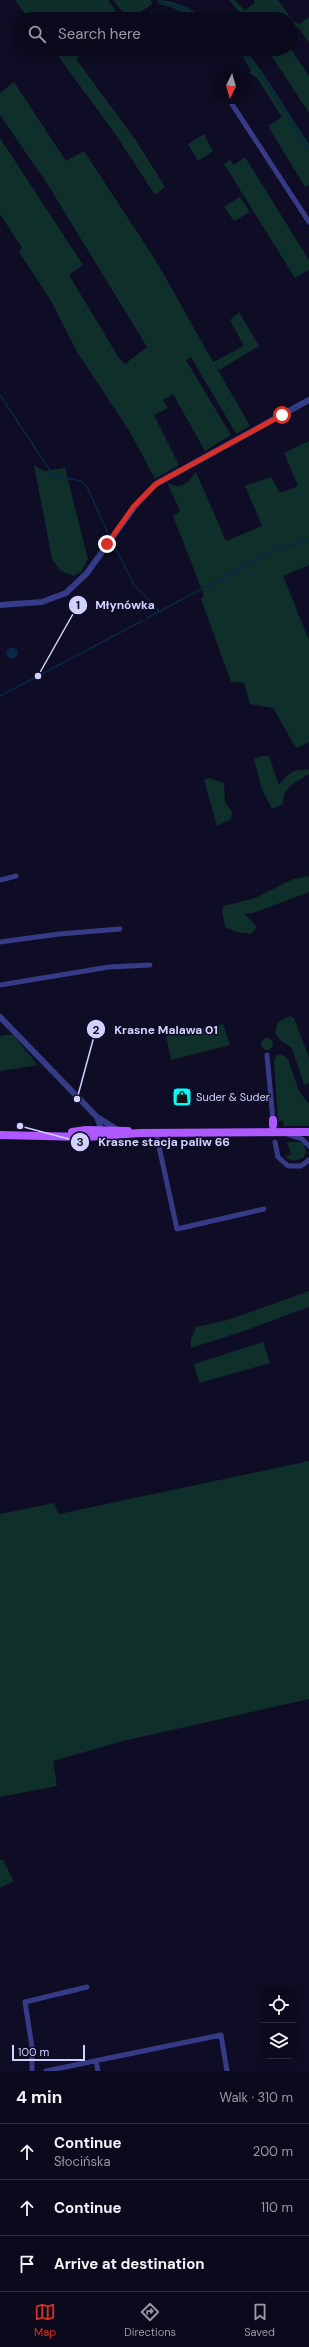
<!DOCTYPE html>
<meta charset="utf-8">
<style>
body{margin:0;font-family:"DM Sans",sans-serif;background:#131325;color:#f1f3f6}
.controls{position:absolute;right:12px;bottom:12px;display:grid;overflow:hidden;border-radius:8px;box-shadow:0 2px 10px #0003}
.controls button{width:36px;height:36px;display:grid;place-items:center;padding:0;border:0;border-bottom:1px solid #2a2b3b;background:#0a0a1c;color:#f1f3f6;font:20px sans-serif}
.compass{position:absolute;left:213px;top:68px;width:36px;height:36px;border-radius:50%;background:#0a0a1c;box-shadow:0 2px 10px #0003;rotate:185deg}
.scale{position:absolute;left:12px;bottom:10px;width:73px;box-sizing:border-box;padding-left:4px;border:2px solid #d1d1ff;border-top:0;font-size:11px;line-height:14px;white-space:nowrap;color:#d1d1ff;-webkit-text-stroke:3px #0e0d25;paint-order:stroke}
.stop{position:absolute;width:12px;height:12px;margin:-9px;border:3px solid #d93025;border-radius:50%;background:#fff}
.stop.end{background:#d93025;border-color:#fff;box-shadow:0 1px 4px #0008}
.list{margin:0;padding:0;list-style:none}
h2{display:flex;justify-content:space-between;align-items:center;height:52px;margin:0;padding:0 16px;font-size:17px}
h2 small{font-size:13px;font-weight:400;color:#999aa3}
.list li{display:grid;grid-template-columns:26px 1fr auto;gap:12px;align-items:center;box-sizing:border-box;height:56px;padding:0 16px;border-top:1px solid #2a2b3b}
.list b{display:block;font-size:15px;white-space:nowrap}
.list p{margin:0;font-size:13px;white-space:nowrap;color:#999aa3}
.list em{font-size:13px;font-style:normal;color:#999aa3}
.icon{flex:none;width:22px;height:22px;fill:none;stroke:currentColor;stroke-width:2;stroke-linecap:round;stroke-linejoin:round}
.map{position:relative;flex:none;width:309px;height:2071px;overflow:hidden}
.search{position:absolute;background:#0a0a1c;box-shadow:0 2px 10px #0003;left:12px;right:12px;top:12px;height:44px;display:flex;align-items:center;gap:10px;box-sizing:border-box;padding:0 14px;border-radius:22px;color:#999aa3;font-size:15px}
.sheet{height:220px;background:#0a0a1c}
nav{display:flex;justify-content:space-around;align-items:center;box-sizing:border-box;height:56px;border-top:1px solid #2a2b3b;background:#0a0a1c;font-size:11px;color:#999aa3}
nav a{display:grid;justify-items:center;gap:2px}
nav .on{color:#d93025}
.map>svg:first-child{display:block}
.green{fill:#0f2f2b}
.water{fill:#082749}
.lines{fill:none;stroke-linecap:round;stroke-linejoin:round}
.stream{stroke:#082749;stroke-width:1.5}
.minor{stroke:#353b87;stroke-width:5}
.tertiary{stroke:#353b87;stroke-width:6}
.primary{stroke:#ae58ff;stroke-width:8}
.route{stroke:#d93025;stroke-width:5}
.labels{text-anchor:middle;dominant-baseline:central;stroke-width:3;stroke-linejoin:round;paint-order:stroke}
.poi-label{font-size:11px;fill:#d1d1ff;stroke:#0e0d25;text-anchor:start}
.leader{fill:none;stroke:#d1d1ff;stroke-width:1.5}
.callout-dot{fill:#d1d1ff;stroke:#0e0d25;stroke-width:1.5}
.mark-label{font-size:12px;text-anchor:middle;font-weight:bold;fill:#111}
.callout-label{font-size:12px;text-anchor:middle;font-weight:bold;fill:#d1d1ff;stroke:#0e0d25;stroke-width:3;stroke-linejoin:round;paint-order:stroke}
</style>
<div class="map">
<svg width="309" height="2071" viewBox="0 0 309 2071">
<rect width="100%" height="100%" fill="#0e0d25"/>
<path class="green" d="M15 0H108L122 19H29Z
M113 0H151L152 4 131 19H128Z
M158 0C177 0 192 10 208 19 191 19 176 7 159 4Z
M229 0H234L245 10 255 3 254 0H278L293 21 299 24 309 17V43L298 27 290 33V19H245Z
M290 48 309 76V113L267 49Z
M53 49H90L76 59 135 139 165 187 155 195 116 135Z
M238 49H245L263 73 309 144V185L305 187 268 126 282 117 257 78 249 73 251 70Z
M14 82 66 161 84 151 158 264 213 362 244 346 230 320 239 312 259 346 219 370 215 365 250 426 236 434 191 357 186 360 231 435 205 451 173 394 163 400 168 408 154 415 179 465 155 479 130 432 77 352 50 299 19 252 22 248 0 214V138L83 265 69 275 119 358 125 364 147 347 48 185 0 115V93Z
M204 134 213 151 198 161 188 144Z
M245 157 309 260V270L295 278 224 164 230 160 234 165Z
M240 197 250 212 234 221 224 207Z
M309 441V565L283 576 309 640V742L296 748 273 708 250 704 244 683 231 682 201 599 204 595 173 516 180 511 167 482C181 491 188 483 196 472L226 541 262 526 245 486 271 477 280 493 298 486 284 453Z
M34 465 44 471 65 468 88 559 81 572 74 576 61 571 52 559Z
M262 756H269L279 785C288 774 294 768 309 770V774C297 782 283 786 283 804L272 809 262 790 254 759Z
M209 778 224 783 225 802 232 812 231 819 217 826 204 780Z
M309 876V892L253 913 245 914 257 927 251 934 237 932 225 927 222 909 224 906 255 898 293 879Z
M290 1016 294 1018 309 1058V1083L304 1085 292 1048 280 1040 275 1032 278 1022Z
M223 1024 230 1045 171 1060 166 1036Z
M6 1035H13L38 1065 0 1071V1036Z
M261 1044a6 6 0 1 1 12 0a6 6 0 1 1-12 0Z
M281 1054 288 1059 299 1091 309 1104V1126H284L283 1120 278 1122 274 1061 276 1056Z
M287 1142H300L304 1144 306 1152 303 1158 293 1161 285 1157 291 1154Z
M309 1291V1307L244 1331 191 1348V1339L196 1327 228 1320Z
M263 1342 270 1363 199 1383 194 1364Z
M309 1461V1699L123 1741 53 1761 57 1786 0 1797V1514L54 1503 59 1514Z
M0 1860H3L14 1881 0 1888Z"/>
<path class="water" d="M6.5 653a5.5 5.5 0 1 1 11 0a5.5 5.5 0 1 1-11 0Z"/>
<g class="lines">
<path class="stream" d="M158 1 190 11 204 19
M241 49 251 65 263 77 309 149
M0 395 53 475 81 481 86 485 109 535
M113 543 134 585 159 611
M276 549 309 541
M147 618 273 551
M0 696 142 621"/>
<path class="minor" d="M228 98 309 222
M0 880 16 876
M0 942 59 934 120 929
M0 985 109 967 150 965
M267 1055 273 1120
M156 1133 177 1229 264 1209
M287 1134 302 1139 309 1146
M275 1142 278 1157 288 1166H301L309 1160
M96 2061 98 2071
M32 2071V2047L25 2002 87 1987
M46 2071 221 2035 227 2071"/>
<path class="tertiary" d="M0 605 42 602 66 593 87 573 135 506 156 484 309 400
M0 1017 97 1117 100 1125 98 1133
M97 1117 118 1130"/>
<path class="primary" d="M273 1120V1125
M72 1132 86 1130 128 1131
M0 1135 86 1137 140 1133 309 1132"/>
</g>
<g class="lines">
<path class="route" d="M107 544 134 506 156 484 282 415"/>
</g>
<defs>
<g id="shop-square" transform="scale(1)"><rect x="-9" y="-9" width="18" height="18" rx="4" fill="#00fcf9" stroke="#0e0d25"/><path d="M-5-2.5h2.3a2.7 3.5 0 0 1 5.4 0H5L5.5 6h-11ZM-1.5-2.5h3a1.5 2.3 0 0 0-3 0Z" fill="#111"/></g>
</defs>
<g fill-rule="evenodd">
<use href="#shop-square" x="182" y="1097"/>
</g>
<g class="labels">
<g class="poi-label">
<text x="196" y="1097">Suder &amp; Suder</text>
</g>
</g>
<path class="leader" d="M38 676L78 605M77 1099L96 1029M20 1126L80 1142"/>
<g class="callout-dot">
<circle cx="38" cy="676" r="4"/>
<circle cx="77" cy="1099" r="4"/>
<circle cx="20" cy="1126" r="4"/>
<circle cx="78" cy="605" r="10"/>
<circle cx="96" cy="1029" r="10"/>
<circle cx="80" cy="1142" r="10"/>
</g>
<g class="mark-label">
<text x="78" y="609">1</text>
<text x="96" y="1034">2</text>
<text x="80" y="1146">3</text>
</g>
<g class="callout-label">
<text x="125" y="609">Młynówka</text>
<text x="166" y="1034">Krasne Malawa 01</text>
<text x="164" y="1146">Krasne stacja paliw 66</text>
</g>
</svg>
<div class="controls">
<button><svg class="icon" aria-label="locate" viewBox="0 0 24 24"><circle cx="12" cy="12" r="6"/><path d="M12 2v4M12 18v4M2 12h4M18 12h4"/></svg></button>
<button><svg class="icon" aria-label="layers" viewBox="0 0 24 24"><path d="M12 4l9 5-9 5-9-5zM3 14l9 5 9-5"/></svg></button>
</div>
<svg class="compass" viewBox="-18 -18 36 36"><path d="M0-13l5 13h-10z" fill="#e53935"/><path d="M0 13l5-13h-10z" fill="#999aa3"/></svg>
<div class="scale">100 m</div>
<div class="stop" style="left:282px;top:415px"></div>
<div class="stop end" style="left:107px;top:544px"></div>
<div class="search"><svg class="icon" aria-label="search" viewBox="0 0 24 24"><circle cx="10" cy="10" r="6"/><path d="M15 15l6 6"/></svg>Search here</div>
</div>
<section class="sheet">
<h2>4 min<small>Walk · 310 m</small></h2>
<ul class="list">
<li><svg class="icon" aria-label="ahead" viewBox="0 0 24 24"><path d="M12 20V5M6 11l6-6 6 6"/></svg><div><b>Continue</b><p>Słocińska</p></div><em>200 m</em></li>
<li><svg class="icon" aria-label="ahead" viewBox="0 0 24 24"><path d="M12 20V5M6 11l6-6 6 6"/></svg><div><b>Continue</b></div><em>110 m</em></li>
<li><svg class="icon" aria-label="arrive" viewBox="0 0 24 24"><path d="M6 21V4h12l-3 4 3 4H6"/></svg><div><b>Arrive at destination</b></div></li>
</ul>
</section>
<nav>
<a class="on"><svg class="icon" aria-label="map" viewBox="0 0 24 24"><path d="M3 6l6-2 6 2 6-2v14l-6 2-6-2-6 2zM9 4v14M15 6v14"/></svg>Map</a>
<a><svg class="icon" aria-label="directions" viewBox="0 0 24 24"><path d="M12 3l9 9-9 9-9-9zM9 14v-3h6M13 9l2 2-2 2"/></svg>Directions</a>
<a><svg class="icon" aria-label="saved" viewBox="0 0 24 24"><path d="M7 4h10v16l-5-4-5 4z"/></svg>Saved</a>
</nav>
